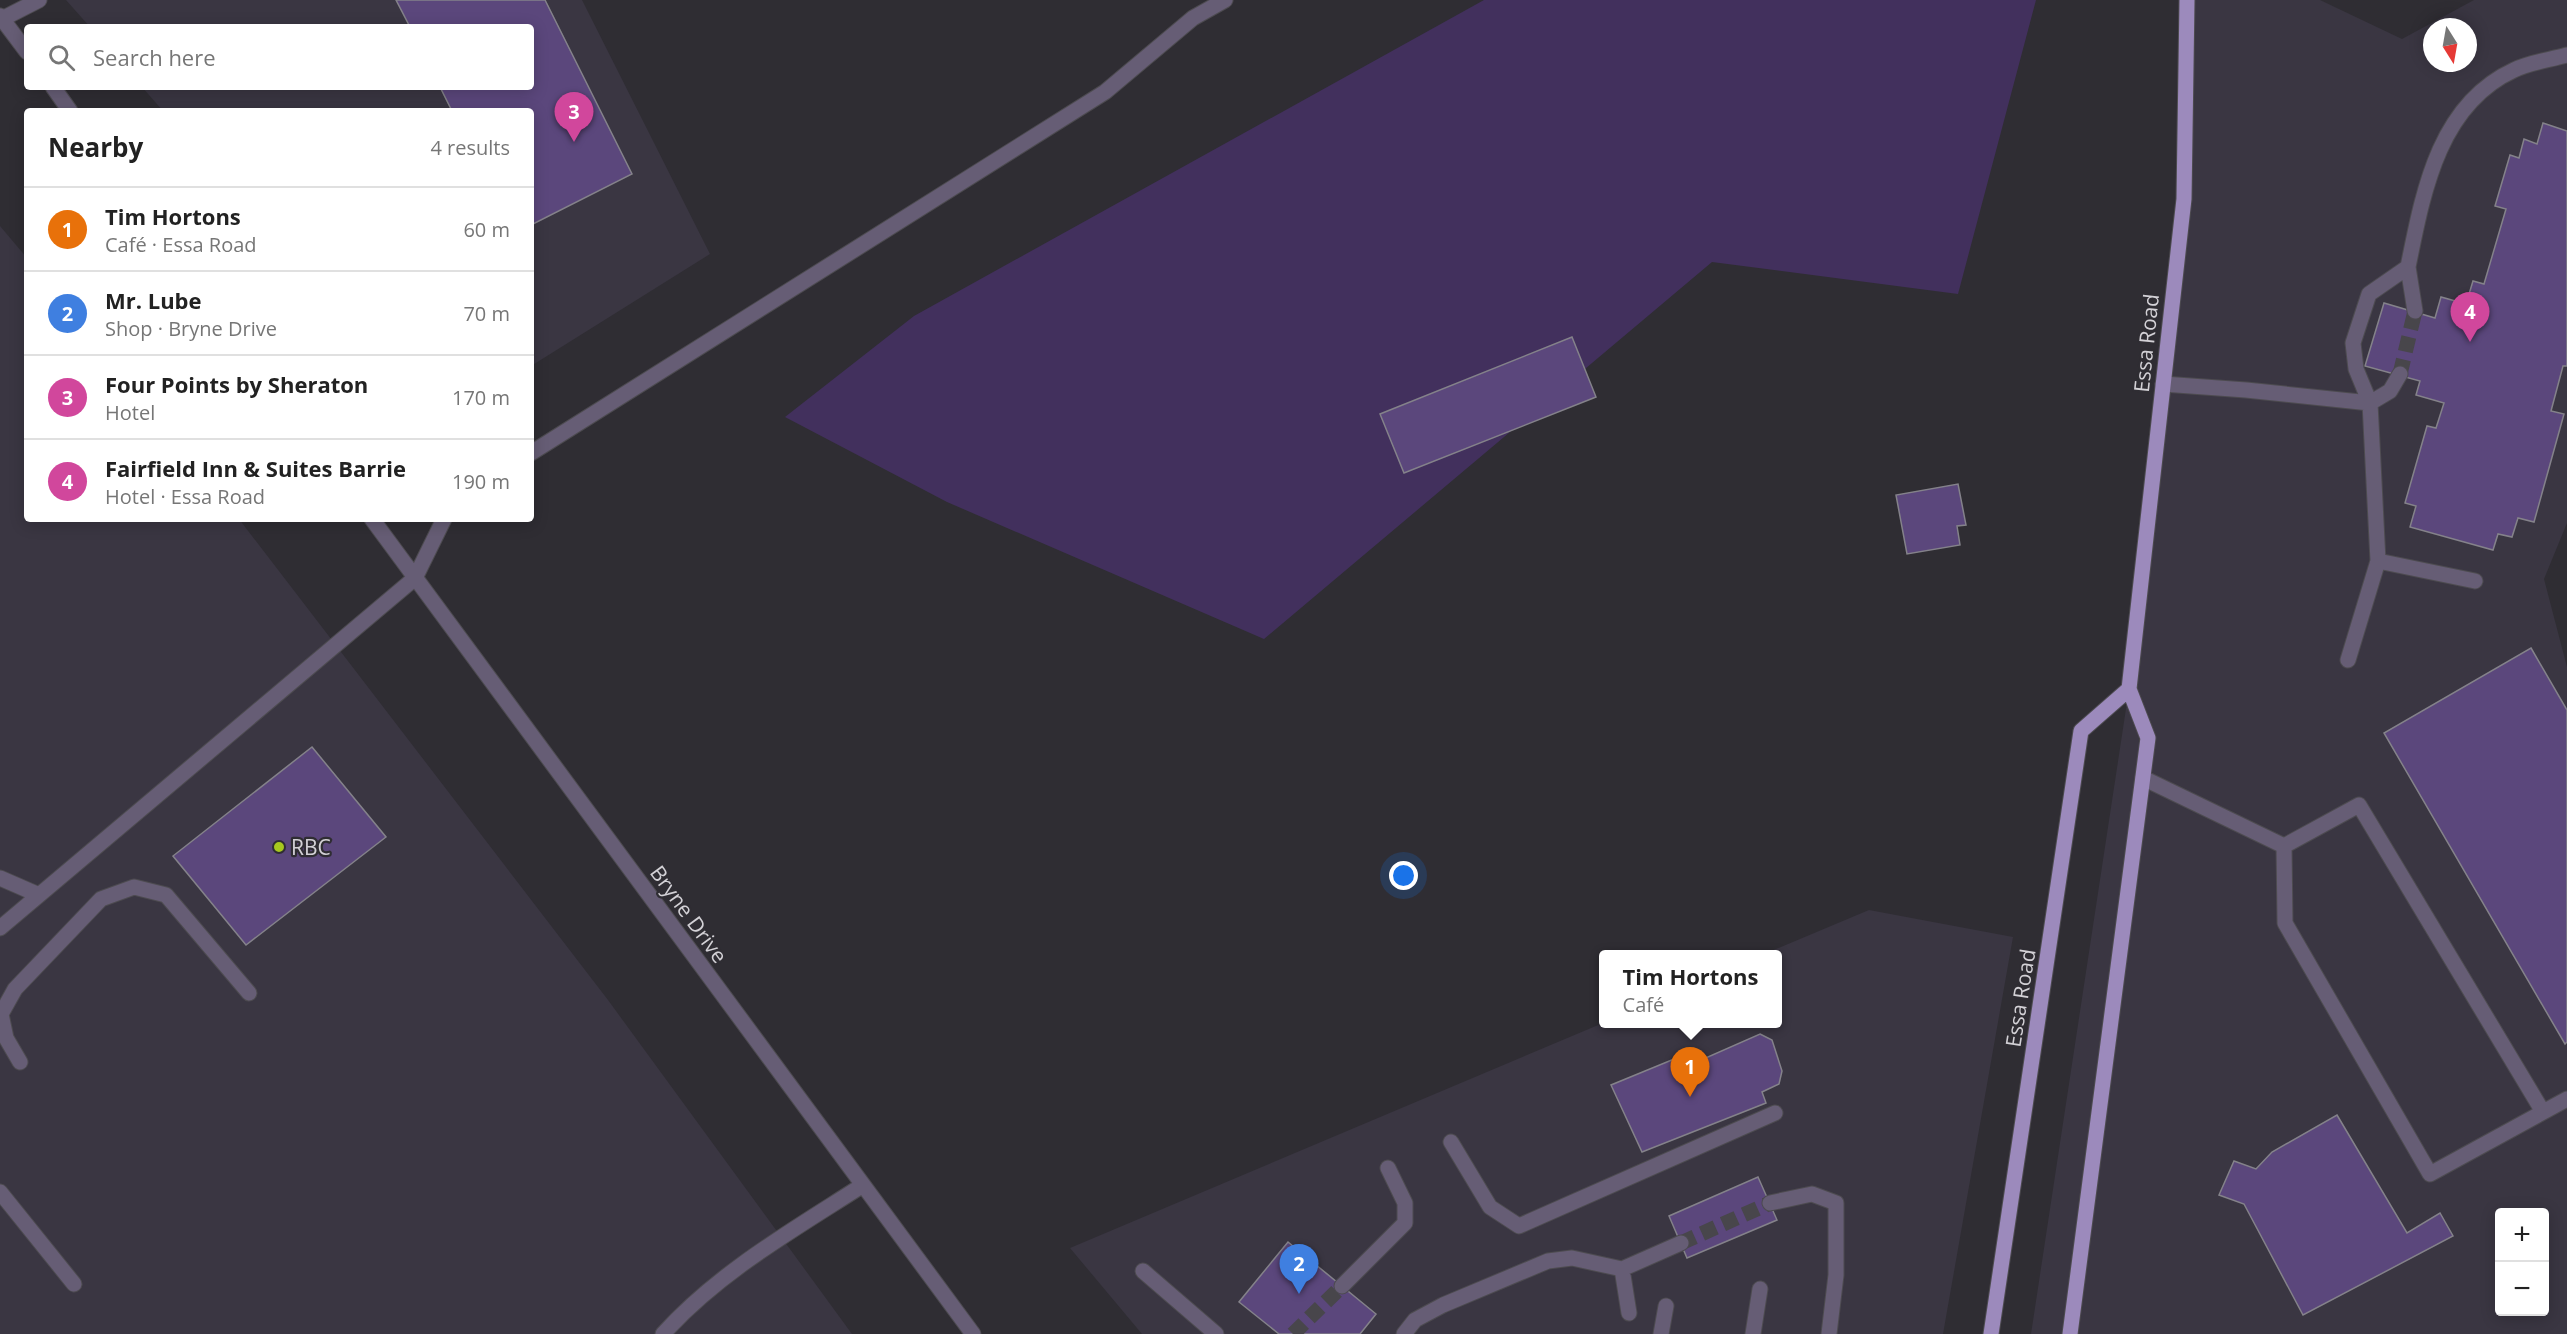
<!DOCTYPE html>
<meta charset="utf-8">
<style>
body{margin:0;font-family:"Open Sans",sans-serif;background:#f6f6f6;color:#222}
.controls{position:absolute;right:18px;bottom:18px;display:grid;overflow:hidden;border-radius:6px;box-shadow:0 3px 15px #0003}
.controls button{width:54px;height:54px;display:grid;place-items:center;padding:0;border:0;border-bottom:2px solid #e0e0e0;background:#fff;color:#222;font:30px sans-serif}
.compass{position:absolute;left:2423px;top:18px;width:54px;height:54px;border-radius:50%;background:#fff;box-shadow:0 3px 15px #0003;rotate:169deg}
.you{position:absolute;left:1404px;top:876px;width:21px;height:21px;margin:-15px;border:4px solid #fff;border-radius:50%;background:#1a73e8;box-shadow:0 0 0 9px #1a73e833}
.badge{display:grid;place-items:center;width:39px;height:39px;border-radius:50%;background:#5e6d21;color:#fff;font-size:20px;font-weight:700}
.pin{position:absolute;translate:-50% -50px;filter:drop-shadow(0 2px 3px #0008)}
.pin::after{content:'';position:absolute;top:32px;width:21px;height:18px;background:inherit;clip-path:polygon(0 0,100% 0,50% 100%)}
.popup{position:absolute;left:1599px;top:950px;width:183px;height:78px;box-sizing:border-box;display:grid;place-content:center;border-radius:6px;background:#fff;filter:drop-shadow(0 2px 4px #0005);font-size:20px;white-space:nowrap;color:#767676}
.popup b{font-size:22px;color:#222}
.popup::after{content:'';position:absolute;left:50%;top:100%;margin-left:-12px;border:12px solid transparent;border-top-color:#fff}
.list{margin:0;padding:0;list-style:none}
h2{display:flex;justify-content:space-between;align-items:center;height:78px;margin:0;padding:0 24px;font-size:26px}
h2 small{font-size:20px;font-weight:400;color:#767676}
.list li{display:grid;grid-template-columns:39px 1fr auto;gap:18px;align-items:center;box-sizing:border-box;height:84px;padding:0 24px;border-top:2px solid #e0e0e0}
.list b{display:block;font-size:22px;white-space:nowrap}
.list p{margin:0;font-size:20px;white-space:nowrap;color:#767676}
.list em{font-size:20px;font-style:normal;color:#767676}
.icon{flex:none;width:33px;height:33px;fill:none;stroke:currentColor;stroke-width:2;stroke-linecap:round;stroke-linejoin:round}
.map{position:relative;flex:none;width:2567px;height:1334px;overflow:hidden}
.search{position:absolute;background:#fff;box-shadow:0 3px 15px #0003;left:24px;top:24px;width:510px;height:66px;display:flex;align-items:center;gap:15px;box-sizing:border-box;padding:0 21px;border-radius:6px;color:#767676;font-size:22px}
.panel{position:absolute;background:#fff;box-shadow:0 3px 15px #0003;left:24px;top:108px;width:510px;height:414px;border-radius:6px}
.map>svg:first-child{display:block}
.built{fill:#3a3642;fill-rule:evenodd}
.green{fill:#42305d}
.building{fill:#5b477c;stroke:#84828a;stroke-width:1.5}
.lines{fill:none;stroke-linecap:round;stroke-linejoin:round}
.minor-tunnel{stroke:#48464b;stroke-width:15;stroke-dasharray:15 8;stroke-linecap:butt}
.minor-casing{stroke:#4d4b50;stroke-width:17}
.major-casing{stroke:#4d4b50;stroke-width:17}
.minor{stroke:#665d75;stroke-width:15}
.major{stroke:#9c8abc;stroke-width:15}
.poi-dot{fill:#a7c81f;stroke:#2f2d33;stroke-width:2}
.labels{text-anchor:middle;dominant-baseline:central;stroke-width:4.5;stroke-linejoin:round;paint-order:stroke}
.street-label{font-size:21px;fill:#d3d1d6;stroke:#2f2d33}
.poi-label{font-size:21px;fill:#d3d1d6;stroke:#2f2d33;text-anchor:start}
</style>
<div class="map">
<svg width="2567" height="1334" viewBox="0 0 2567 1334">
<rect width="100%" height="100%" fill="#2f2d33"/>
<path class="built" d="M66 0H582L710 254 531 366V111H163L142 87H531V27H90Z
M2187 0H2320L2402 39 2474 0H2567V523L2544 579 2567 667V1334H2031L2129 689 2184 199ZM2432 27H2468V63H2432ZM2500 1212H2544V1312H2500Z
M0 226 27 258V519H239L608 1000 852 1334H0Z
M1869 910 2013 937 1943 1334H1142L1070 1248 1603 1023 1777 1024V954H1764Z"/>
<path class="green" d="M1484 0H2036L1958 294 1712 262 1264 639 947 502 785 417 914 316Z"/>
<path class="building" d="M396 0H545L632 174 531 225V111H452L440 87H531V27H410Z
M2543 123 2567 131V366H2563L2551 411 2564 414 2534 522 2518 518 2512 537 2498 534 2493 550 2410 527 2416 506 2405 503 2427 426 2436 428 2444 403 2416 395 2420 381 2365 366 2384 303 2435 318 2441 297 2466 304 2473 281 2484 284 2506 209 2495 206 2510 155 2519 158 2524 139 2537 144Z
M1572 337 1596 397 1404 473 1380 414Z
M1958 484 1966 525 1957 526 1960 545 1907 554 1896 495Z
M2531 648 2567 710V1042L2565 1044 2384 733Z
M312 747 386 837 246 945 173 856Z
M1760 1034 1772 1040 1782 1071 1779 1084 1762 1092 1766 1103 1642 1152 1611 1085 1679 1057 1683 1068Z
M2337 1115 2407 1233 2440 1213 2453 1236 2303 1315 2244 1204 2219 1195 2234 1161 2256 1169 2272 1152Z
M1758 1177 1777 1220 1687 1258 1669 1216Z
M1288 1242 1376 1314 1360 1334H1279L1239 1302Z"/>
<g class="lines">
<path class="minor-tunnel" d="M2400 374 2415 311
M1681 1243 1770 1203
M1293 1334 1342 1286"/>
<g class="minor-casing">
<path id="minor" d="M0 16 27 52
M2 19 39 0
M53 87 70 111
M2408 267 2415 311
M2400 374 2390 391 2370 403 2356 369 2353 343 2369 294 2408 267C2423 193 2438 105 2514 70 2530 62 2550 60 2567 55
M2163 384 2246 390 2370 403 2378 561 2348 660
M531 453 1105 92 1193 18 1225 0
M372 519 973 1334
M2378 561 2475 581
M2143 778 2284 846 2285 923 2430 1174 2567 1099
M2284 846 2359 805 2543 1112
M0 878 39 895
M0 928 415 578 444 519
M20 1062 6 1038 1 1014 15 989 101 899 134 887 166 895 249 993
M1451 1142 1490 1207 1519 1226 1775 1113
M0 1192 74 1284
M1770 1203 1812 1194 1836 1203V1275L1829 1334
M1622 1269 1629 1313
M1143 1271 1216 1334
M1342 1286 1405 1223V1203L1388 1168
M663 1334C719 1272 793 1230 863 1185
M1404 1334 1415 1320 1443 1305 1548 1261 1572 1258 1622 1269 1681 1243
M1661 1334 1666 1306
M1753 1334 1760 1289"/>
</g>
<g class="major-casing">
<path id="major" d="M1991 1334 2081 731 2129 689
M2070 1334 2148 738 2129 689 2184 199 2187 0"/>
</g>
<use href="#minor" class="minor"/>
<use href="#major" class="major"/>
</g>
<circle class="poi-dot" cx="279" cy="847" r="6"/>
<g class="labels">
<g class="street-label">
<text transform="translate(2146 343) rotate(-84)">Essa Road</text>
<text transform="translate(689 914) rotate(54)">Bryne Drive</text>
<text transform="translate(2020 998) rotate(-81)">Essa Road</text>
</g>
<g class="poi-label">
<text x="291" y="847">RBC</text>
</g>
</g>
</svg>
<div class="controls">
<button>+</button>
<button>−</button>
</div>
<svg class="compass" viewBox="-18 -18 36 36"><path d="M0-13l5 13h-10z" fill="#e53935"/><path d="M0 13l5-13h-10z" fill="#767676"/></svg>
<div class="you"></div>
<div class="pin badge" style="left:1690px;top:1097px;background:#e8710a">1</div>
<div class="popup"><b>Tim Hortons</b>Café</div>
<div class="pin badge" style="left:1299px;top:1294px;background:#3f7fe0">2</div>
<div class="pin badge" style="left:574px;top:142px;background:#d1479c">3</div>
<div class="pin badge" style="left:2470px;top:342px;background:#d1479c">4</div>
<div class="search"><svg class="icon" aria-label="search" viewBox="0 0 24 24"><circle cx="10" cy="10" r="6"/><path d="M15 15l6 6"/></svg>Search here</div>
<section class="panel">
<h2>Nearby<small>4 results</small></h2>
<ul class="list">
<li><span class="badge" style="background:#e8710a">1</span><div><b>Tim Hortons</b><p>Café · Essa Road</p></div><em>60 m</em></li>
<li><span class="badge" style="background:#3f7fe0">2</span><div><b>Mr. Lube</b><p>Shop · Bryne Drive</p></div><em>70 m</em></li>
<li><span class="badge" style="background:#d1479c">3</span><div><b>Four Points by Sheraton</b><p>Hotel</p></div><em>170 m</em></li>
<li><span class="badge" style="background:#d1479c">4</span><div><b>Fairfield Inn &amp; Suites Barrie</b><p>Hotel · Essa Road</p></div><em>190 m</em></li>
</ul>
</section>
</div>
